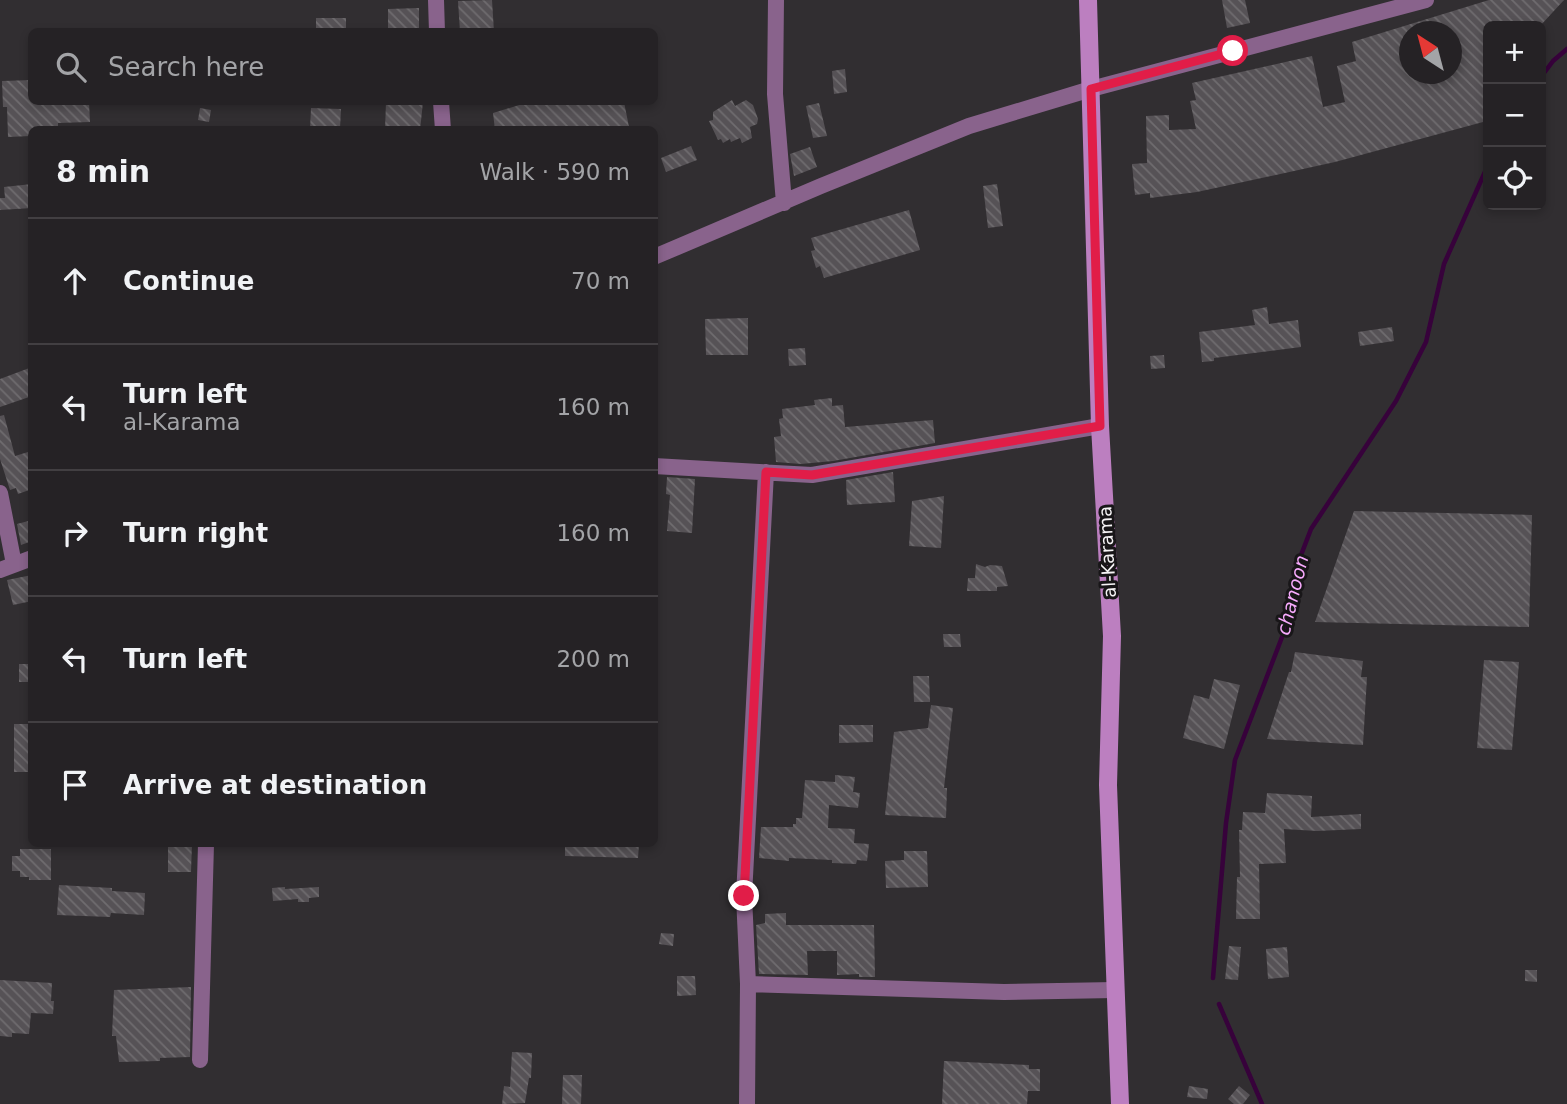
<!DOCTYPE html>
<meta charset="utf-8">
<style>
body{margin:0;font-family:"DejaVu Sans",sans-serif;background:#312f32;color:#f1f3f6}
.controls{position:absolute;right:21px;top:21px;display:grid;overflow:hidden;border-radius:10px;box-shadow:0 4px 10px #0003}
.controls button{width:63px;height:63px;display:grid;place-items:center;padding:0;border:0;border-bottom:2px solid #423f42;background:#252225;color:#f1f3f6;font:35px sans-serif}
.compass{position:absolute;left:1399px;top:21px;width:63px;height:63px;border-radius:50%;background:#252225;box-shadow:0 4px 10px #0003;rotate:324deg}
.stop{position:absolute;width:21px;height:21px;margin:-16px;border:5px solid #e11d48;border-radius:50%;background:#fff}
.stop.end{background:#e11d48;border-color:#fff;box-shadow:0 2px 7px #0008}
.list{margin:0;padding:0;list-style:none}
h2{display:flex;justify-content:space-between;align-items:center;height:91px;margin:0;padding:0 28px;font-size:30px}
h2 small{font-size:23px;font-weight:400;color:#a3a4a7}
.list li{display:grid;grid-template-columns:46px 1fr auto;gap:21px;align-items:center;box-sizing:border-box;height:126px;padding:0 28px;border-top:2px solid #423f42}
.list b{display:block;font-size:26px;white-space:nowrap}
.list p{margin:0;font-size:23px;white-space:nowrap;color:#a3a4a7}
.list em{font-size:23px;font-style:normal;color:#a3a4a7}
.icon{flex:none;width:38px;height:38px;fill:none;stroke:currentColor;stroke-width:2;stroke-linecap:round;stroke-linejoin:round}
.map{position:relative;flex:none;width:1567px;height:1104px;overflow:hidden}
.search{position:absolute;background:#252225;box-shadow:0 4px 10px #0003;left:28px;top:28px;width:630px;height:77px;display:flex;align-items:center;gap:18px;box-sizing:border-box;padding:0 24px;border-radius:10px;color:#a3a4a7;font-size:26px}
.panel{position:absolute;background:#252225;box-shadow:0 4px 10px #0003;left:28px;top:126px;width:630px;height:721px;border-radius:10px}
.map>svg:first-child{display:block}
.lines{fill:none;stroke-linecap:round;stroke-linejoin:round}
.stream{stroke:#37023b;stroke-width:4.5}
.building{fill:url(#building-back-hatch);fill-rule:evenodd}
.minor{stroke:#89638c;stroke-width:16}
.secondary{stroke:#bc7fc0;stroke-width:18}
.route{stroke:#e11d48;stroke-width:9}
.labels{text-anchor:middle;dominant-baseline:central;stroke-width:6;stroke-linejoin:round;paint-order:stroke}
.street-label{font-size:18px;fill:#f6f4f6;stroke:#181618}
.water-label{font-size:19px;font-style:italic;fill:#f8aafd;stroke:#181618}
</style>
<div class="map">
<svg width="1567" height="1104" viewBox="0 0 1567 1104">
<defs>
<pattern id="building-back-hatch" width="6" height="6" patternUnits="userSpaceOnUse" patternTransform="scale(1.75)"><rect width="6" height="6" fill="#565256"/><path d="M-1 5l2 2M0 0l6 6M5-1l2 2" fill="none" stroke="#6f6c6f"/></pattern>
</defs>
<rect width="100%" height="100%" fill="#312e31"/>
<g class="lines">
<path class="stream" d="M1541 77 1553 61 1567 49
M1213 978 1226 823 1235 760 1292 611 1298 563 1311 529 1396 401 1426 342 1444 264 1488 165
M1219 1004 1262 1104"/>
</g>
<path class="building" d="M492 0 494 32H460L458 1Z
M1222 0H1245L1250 23 1227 28Z
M1489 0H1564L1540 26H1488V110L1483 122 1335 162 1197 192 1150 198V193L1135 195 1132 164 1147 163 1146 116 1169 115V130L1196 129 1190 101 1196 100 1192 83 1312 56 1323 107 1345 102 1337 66 1356 61 1352 42ZM1410 32H1452V74H1410Z
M419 8V32H388V9Z
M316 18H346V32H316Z
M845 69 847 92 834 94 832 71Z
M32 80V102H89L90 122 58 123V130H32L31 136 8 137 7 107H3L2 81Z
M732 100 735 106 746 100 753 105 758 119 757 124 750 127 752 138 742 143 740 138 731 142 730 139 723 143 721 139 718 140 709 121 713 120V112Z
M386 102H423L420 130H385Z
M529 102H624L629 127 621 130H495L493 113Z
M819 103 827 136 813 138 806 106Z
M200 108 211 110 209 122 198 120Z
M311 108 341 109 340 129H310Z
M691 146 697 160 666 172 661 158Z
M810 147 817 167 794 176 790 154Z
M32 184V208L0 210V198H5L4 187Z
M997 184 1003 226 988 228 983 186Z
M909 210 920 250 824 278 820 266 816 268 811 251 815 250 811 238Z
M1267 307 1269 324 1298 320 1301 347 1214 358V361L1202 362 1199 332 1255 325 1252 310Z
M748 318V355H706L705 319Z
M1392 327 1394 341 1360 346 1358 332Z
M805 348 806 365 789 366 788 349Z
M1164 355 1165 368 1151 369 1150 356Z
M32 367V396L0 407V379Z
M832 398V406L843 405 845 427 933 420 935 443 833 461 801 464 776 462 774 437 781 436 779 419 783 418 782 409 815 405 814 400Z
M4 415 15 456 28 452 29 458H32V489L18 494 16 488 10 490 0 459V416Z
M893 472 895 502 847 505 846 480Z
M667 477 695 479 692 533 667 531 670 495 666 494Z
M944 496 941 548 909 546 912 501Z
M1354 511 1532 515 1529 627 1315 622Z
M32 520V541L21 545 17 524Z
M976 564 985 567 990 565 1002 566 1008 586 997 587V591H967L968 578H975Z
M32 575V601L13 605 7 580Z
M943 634H960L961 647H944Z
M1295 652 1363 661 1361 677H1367L1363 745 1267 739 1289 672H1291Z
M1484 660 1519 662 1512 750 1477 748Z
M19 664H32V682H19Z
M913 676H929L930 702H914Z
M1214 679 1240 685 1224 749 1183 738 1194 695 1209 699Z
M931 705 953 708 944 788H947L946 818 885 815 894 732 928 728Z
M14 724H32V772H14Z
M839 725H873V742L839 743Z
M835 775 855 777 853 792 860 793 858 808 829 805 828 828 855 829 854 843 869 844 867 861 857 860 856 864 832 863V860L789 858V861L759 858 761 827H793V824H796V818H802L805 780 835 782Z
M1267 793 1312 796 1311 817 1361 814V829L1317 831 1284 829 1286 863 1259 864 1260 919H1236L1237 877H1240L1239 830H1242L1243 812 1265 813Z
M168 844H192L191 872H168Z
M565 844H639L638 858 565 856Z
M20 849H51V880H29V877H20V871H12V856H20Z
M904 851H927L928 887 886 888 885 861 904 860Z
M59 885 112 888V891L145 893 144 915 111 913 110 917 57 915Z
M285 887V889L319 887V897L309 898V902H298V899L273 901 272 888Z
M786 913V925H874L875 977H859V974L837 975V951H807L808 975 759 974 756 925 765 923V914Z
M661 933 674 934 673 946 659 944Z
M1229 946 1241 947 1238 980 1225 979Z
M1287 947 1289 977 1268 979 1266 949Z
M1525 970H1537V982L1525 981Z
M677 976H695L696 995 677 996Z
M0 980 52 983 51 1001H54L53 1014 31 1013 29 1034 12 1033V1037L0 1036Z
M191 987 190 1057 160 1058V1061L119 1062 116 1036H112L114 990Z
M512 1052 532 1053 531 1078H529L525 1103 502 1104 504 1086 510 1087Z
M944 1061 1029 1065V1069H1040V1091H1028L1027 1104H942Z
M563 1075H582L581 1104H562Z
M1189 1086 1208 1089 1207 1099 1187 1097Z
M1239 1086 1250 1095 1243 1104H1234L1228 1099Z"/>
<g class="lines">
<path class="minor" d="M436 0 437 32
M776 0 775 94 784 203
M441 102 443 130
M654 257 821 186 969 126 1091 89 1426 0
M654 466 812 475 1100 426
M0 493 14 564
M0 570 32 558
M748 984 1004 992 1115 990
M200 1060 206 844
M747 1104 748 984 744 896 766 472"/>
<path class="secondary" d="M1088 0 1100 426 1112 636 1108 785 1120 1104"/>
</g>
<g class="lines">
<path class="route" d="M744 896 766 472 812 475 1100 426 1091 89 1233 51"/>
</g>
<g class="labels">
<g class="street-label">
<text transform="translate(1107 552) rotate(-93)">al-Karama</text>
</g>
<g class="water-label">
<text transform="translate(1292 595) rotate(-76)">chanoon</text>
</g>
</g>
</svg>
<div class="controls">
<button>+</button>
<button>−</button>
<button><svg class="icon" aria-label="locate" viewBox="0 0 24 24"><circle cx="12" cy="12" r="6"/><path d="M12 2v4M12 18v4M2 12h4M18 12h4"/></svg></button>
</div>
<svg class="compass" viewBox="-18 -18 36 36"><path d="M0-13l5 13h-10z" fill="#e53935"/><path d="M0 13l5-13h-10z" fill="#a3a4a7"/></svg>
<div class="stop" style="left:1233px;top:51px"></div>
<div class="stop end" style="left:744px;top:896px"></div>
<div class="search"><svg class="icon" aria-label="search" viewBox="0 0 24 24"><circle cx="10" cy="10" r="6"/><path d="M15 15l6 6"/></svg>Search here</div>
<section class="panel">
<h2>8 min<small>Walk · 590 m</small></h2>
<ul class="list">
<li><svg class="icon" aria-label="ahead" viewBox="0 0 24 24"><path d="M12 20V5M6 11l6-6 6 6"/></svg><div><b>Continue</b></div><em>70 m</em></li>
<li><svg class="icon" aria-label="left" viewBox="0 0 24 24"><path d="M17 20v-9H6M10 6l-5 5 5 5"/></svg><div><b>Turn left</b><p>al-Karama</p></div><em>160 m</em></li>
<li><svg class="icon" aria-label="right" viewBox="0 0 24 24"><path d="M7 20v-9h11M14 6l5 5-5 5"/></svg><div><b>Turn right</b></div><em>160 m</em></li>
<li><svg class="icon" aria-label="left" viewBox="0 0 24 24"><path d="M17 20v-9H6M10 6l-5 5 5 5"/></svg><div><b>Turn left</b></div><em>200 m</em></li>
<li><svg class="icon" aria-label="arrive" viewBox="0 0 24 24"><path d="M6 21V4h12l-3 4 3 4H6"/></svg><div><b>Arrive at destination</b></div></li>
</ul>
</section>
</div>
